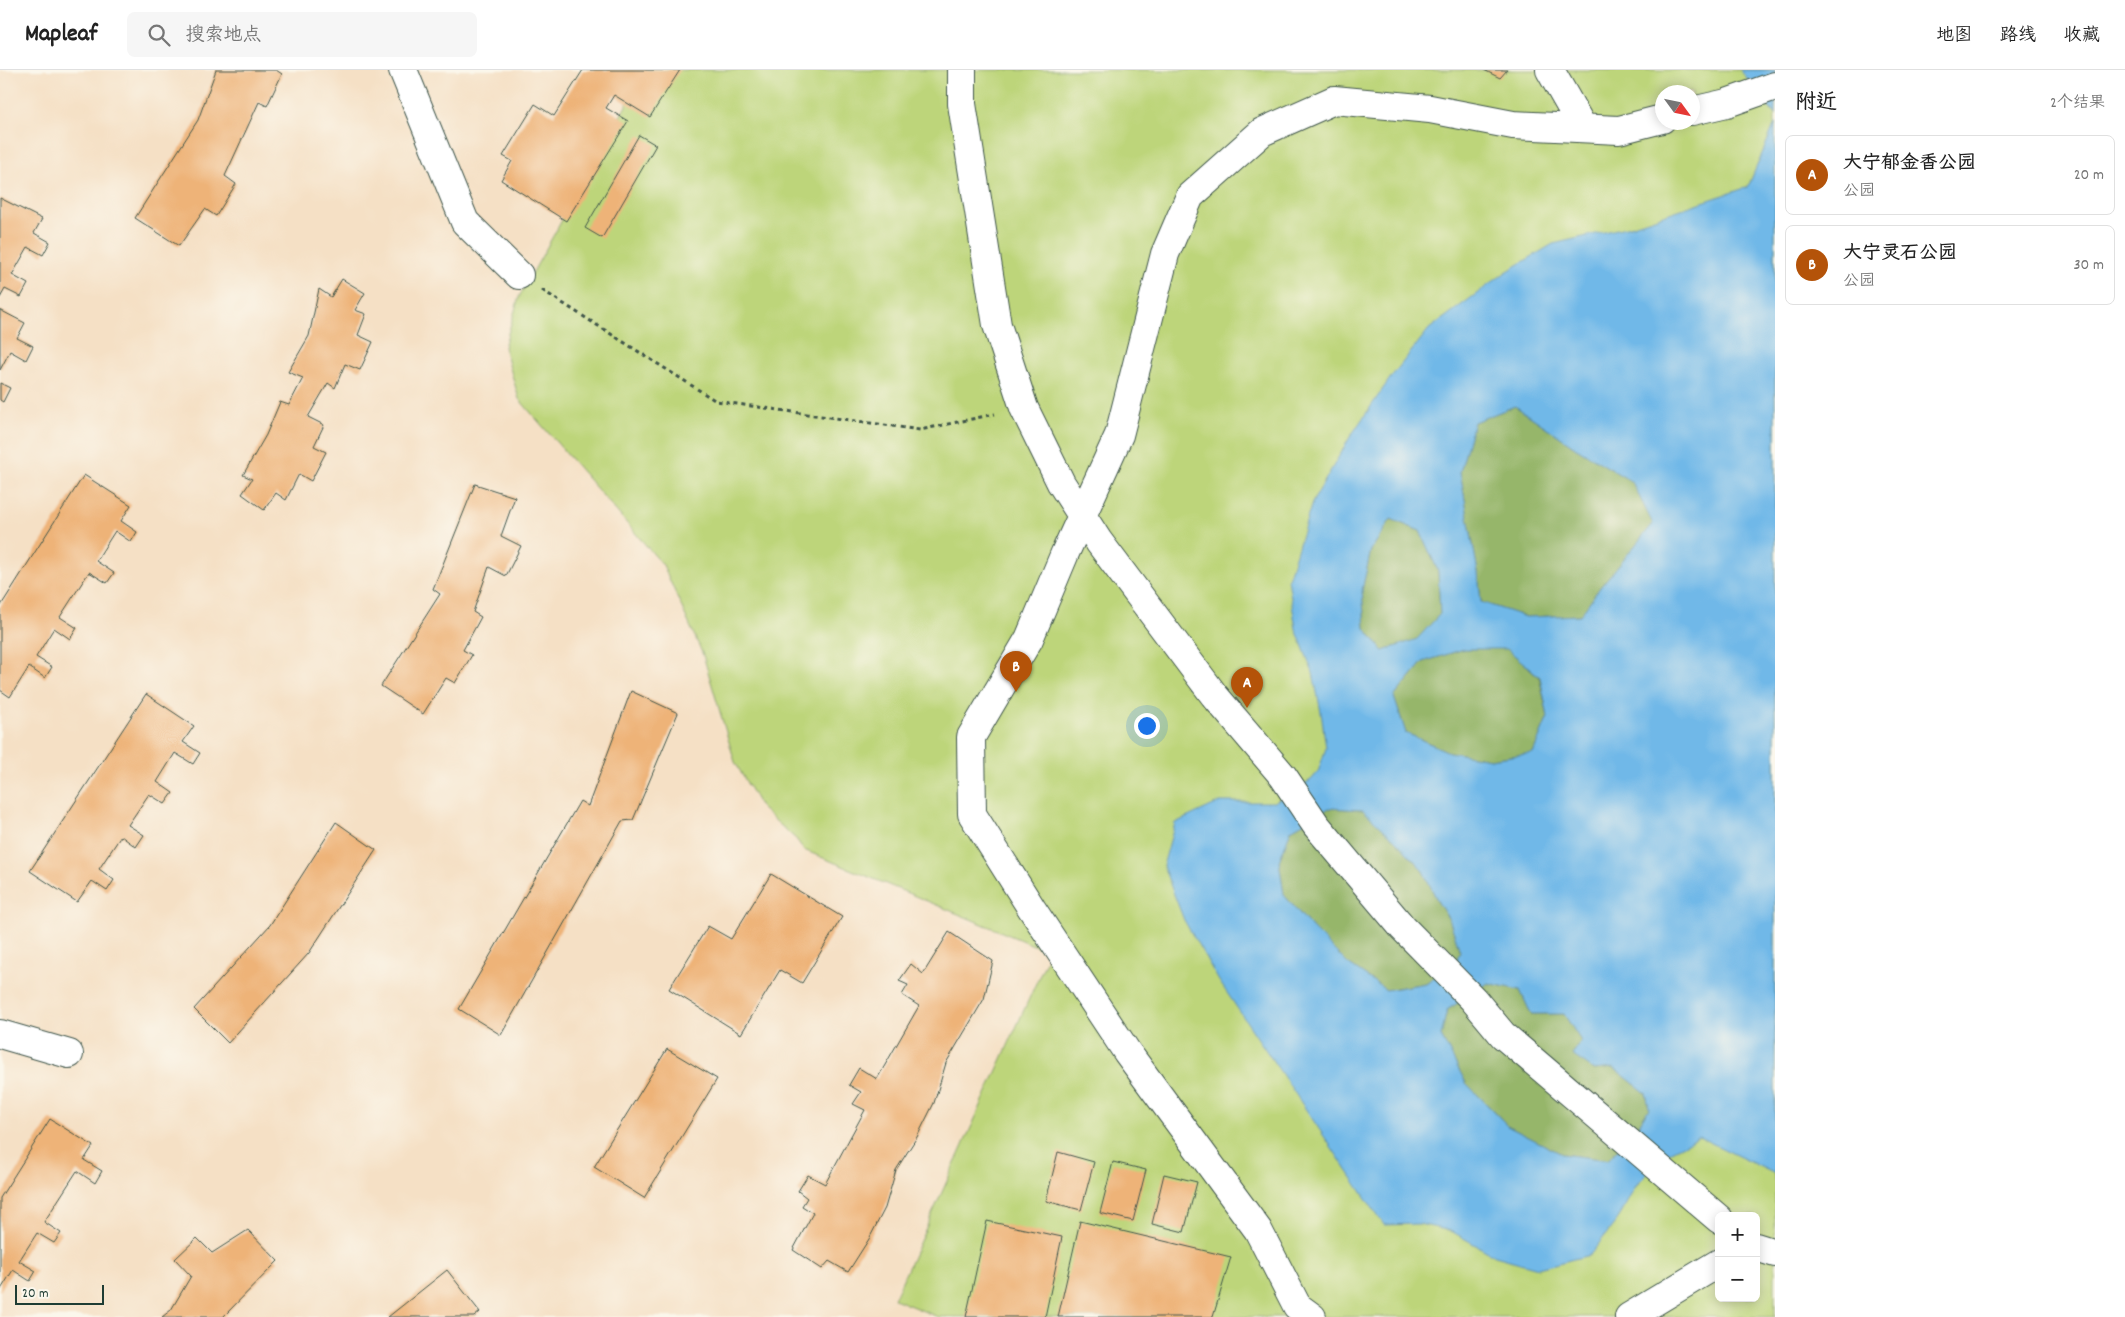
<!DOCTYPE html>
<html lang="zh">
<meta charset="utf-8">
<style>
body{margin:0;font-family:Dekko,"LXGW WenKai TC",sans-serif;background:#f6f6f6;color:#222}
.controls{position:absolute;right:15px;bottom:15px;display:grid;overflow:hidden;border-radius:8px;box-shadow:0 2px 12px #0003}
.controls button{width:45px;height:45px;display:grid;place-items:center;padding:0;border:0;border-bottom:1px solid #e0e0e0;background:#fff;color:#222;font:25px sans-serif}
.compass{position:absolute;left:1655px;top:15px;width:45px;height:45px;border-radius:50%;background:#fff;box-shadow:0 2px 12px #0003;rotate:123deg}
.scale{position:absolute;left:15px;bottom:12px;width:89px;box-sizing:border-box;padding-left:5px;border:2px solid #1f3d34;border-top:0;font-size:14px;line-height:18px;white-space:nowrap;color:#1f3d34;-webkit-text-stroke:4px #fbf7ec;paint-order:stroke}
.you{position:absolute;left:1146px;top:655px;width:18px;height:18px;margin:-12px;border:4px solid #fff;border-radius:50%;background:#1a73e8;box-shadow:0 0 0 8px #1a73e833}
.badge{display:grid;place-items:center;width:32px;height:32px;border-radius:50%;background:#b45309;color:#fff;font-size:16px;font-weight:700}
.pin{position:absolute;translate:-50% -41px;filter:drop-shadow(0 1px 2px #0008)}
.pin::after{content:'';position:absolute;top:26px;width:18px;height:15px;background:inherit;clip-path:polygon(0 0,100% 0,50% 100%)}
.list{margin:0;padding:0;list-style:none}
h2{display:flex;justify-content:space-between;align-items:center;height:65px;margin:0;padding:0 20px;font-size:21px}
h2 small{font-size:16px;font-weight:400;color:#767676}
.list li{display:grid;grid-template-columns:32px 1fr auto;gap:15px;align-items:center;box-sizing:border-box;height:80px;margin:0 10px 10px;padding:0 10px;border:1px solid #e0e0e0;border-radius:8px}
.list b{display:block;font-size:19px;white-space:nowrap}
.list p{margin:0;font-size:16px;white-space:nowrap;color:#767676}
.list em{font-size:16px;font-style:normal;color:#767676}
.icon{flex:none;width:28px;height:28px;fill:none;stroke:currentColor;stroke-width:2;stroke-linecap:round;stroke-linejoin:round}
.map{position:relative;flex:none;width:1775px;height:1247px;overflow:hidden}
header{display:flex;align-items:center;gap:30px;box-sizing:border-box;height:70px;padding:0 25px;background:#fff;border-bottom:1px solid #e0e0e0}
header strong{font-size:24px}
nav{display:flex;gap:28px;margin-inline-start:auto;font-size:18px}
.search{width:350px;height:45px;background:#f6f6f6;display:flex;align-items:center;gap:12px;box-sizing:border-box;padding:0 18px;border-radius:8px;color:#767676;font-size:19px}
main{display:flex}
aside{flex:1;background:#fff}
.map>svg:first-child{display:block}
.green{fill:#bdd57a;stroke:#6e8957;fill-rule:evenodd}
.forest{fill:#96b66a;stroke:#5a7a4f}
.water{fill:#70b8e8;stroke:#487a8e;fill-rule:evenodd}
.building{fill:#eeb378}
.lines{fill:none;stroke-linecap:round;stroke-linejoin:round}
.minor-casing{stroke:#3f554a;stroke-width:30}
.path{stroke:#3f554a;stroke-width:3;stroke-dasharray:4 4;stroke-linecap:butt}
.minor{stroke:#fff;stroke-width:28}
</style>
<header>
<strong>Mapleaf</strong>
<div class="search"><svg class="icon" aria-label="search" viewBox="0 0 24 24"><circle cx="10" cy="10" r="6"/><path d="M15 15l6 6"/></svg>搜索地点</div>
<nav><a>地图</a><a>路线</a><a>收藏</a></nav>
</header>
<main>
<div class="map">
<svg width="1775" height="1247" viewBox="0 0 1775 1247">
<rect width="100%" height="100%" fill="#fbf7ec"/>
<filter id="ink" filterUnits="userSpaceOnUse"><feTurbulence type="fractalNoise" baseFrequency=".02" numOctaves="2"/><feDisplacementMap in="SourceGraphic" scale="10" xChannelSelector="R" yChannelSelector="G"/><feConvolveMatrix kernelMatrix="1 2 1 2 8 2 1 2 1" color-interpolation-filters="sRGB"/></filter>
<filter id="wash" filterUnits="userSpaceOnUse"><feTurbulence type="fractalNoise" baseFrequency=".0096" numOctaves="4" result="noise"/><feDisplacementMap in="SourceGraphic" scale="20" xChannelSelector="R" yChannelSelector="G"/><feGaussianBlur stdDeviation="1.12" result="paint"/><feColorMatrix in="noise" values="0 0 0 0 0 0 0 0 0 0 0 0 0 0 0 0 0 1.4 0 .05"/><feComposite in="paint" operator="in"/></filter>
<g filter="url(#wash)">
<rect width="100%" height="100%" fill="#f5e0c5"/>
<path class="green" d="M646 0H1775V1247H938L894 1229 1050 882 804 780 796 769 761 738 735 692 703 585 663 495 519 329 504 277 519 227ZM1662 22H1692V52H1662ZM1719 1146H1756V1228H1719Z"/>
<path class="forest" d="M1515 336 1575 377 1632 412 1654 454 1601 516 1580 545 1526 547 1481 532 1478 502 1460 402 1474 352Z
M1391 449 1420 461 1438 501 1440 544 1418 569 1383 581 1365 558 1362 520 1371 480Z
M1507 578 1539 607 1548 647 1533 683 1490 689 1449 682 1406 663 1394 627 1423 592 1464 579Z
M1329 738 1364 740 1395 770 1422 799 1439 834 1450 851 1460 881 1456 892 1426 913 1386 920 1348 894 1313 859 1284 825 1279 791 1291 760Z
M1488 913 1520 920 1531 944H1564L1581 971 1572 984 1594 1000 1614 998 1646 1023 1649 1038 1638 1056 1608 1090 1562 1084 1509 1057 1466 1013 1441 966 1447 940Z"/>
<path class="water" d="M1740 0H1775V45Z
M1775 53V1104L1699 1067 1669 1082 1637 1114 1618 1149 1590 1185 1538 1198 1495 1186 1451 1161 1419 1154 1384 1155 1219 911 1184 850 1163 796 1175 753 1220 732H1274L1311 710 1318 702 1326 678 1321 642 1313 603 1296 559 1288 509 1312 433 1350 367 1391 307 1429 259 1506 202 1553 174 1630 156 1748 117ZM1515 336 1575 377 1632 412 1653 454 1601 516 1580 545 1526 547 1481 532 1478 502 1460 402 1474 352ZM1391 449 1420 461 1438 501 1440 544 1417 569 1383 581 1365 558 1362 520 1371 480ZM1464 579H1507L1540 607 1548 647 1533 683 1490 689 1449 682 1406 663 1394 627 1423 592ZM1329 738 1363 740 1395 770 1422 799 1439 834 1450 851 1460 881 1456 892 1426 913 1386 920 1348 894 1313 859 1284 825 1279 791 1291 760ZM1488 913 1520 920 1531 944H1564L1581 971 1572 985 1594 1000 1614 998 1646 1023 1649 1038 1638 1056 1608 1090 1562 1084 1509 1057 1466 1013 1441 966 1447 940Z"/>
<g id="blocks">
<path class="building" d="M216 0H276L282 4 267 36 259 32 225 106 236 114 216 146 205 139 179 176 135 148 198 50Z
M583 0H680L650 47 614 25 606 38 628 51 566 151 501 110 512 91 503 86 535 34 554 46Z
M1484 0H1507L1500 8Z
M639 65 656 75 602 168 585 158Z
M0 128 42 149 34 163 50 172 43 185 28 177 12 205 28 214 21 227 5 219 0 228Z
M342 209 365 223 355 240 366 244 358 265 373 272 360 300 345 294 335 318 328 313 308 347 324 355 314 376 326 382 311 411 299 404 286 430 276 423 264 440 242 424 252 409 243 405 266 365 280 332 289 335 303 308 288 302 309 266 319 219 331 227Z
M0 240 25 253 17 268 33 276 26 290 10 281 0 300Z
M0 313 10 318 3 332 0 330Z
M84 405 131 435 121 451 137 462 131 472 115 461 96 491 114 503 107 513 89 502 60 547 77 558 70 569 54 558 36 587 52 597 45 608 29 597 10 627 0 620V537Z
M475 414 515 427 501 466 521 476 506 506 489 497 473 542 481 547 463 580 472 585 455 613 446 608 423 644 381 616 440 524 433 519Z
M631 621 678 643 633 750 622 751 501 965 459 939 580 731 588 736Z
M146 624 194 656 183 672 200 683 193 694 175 683 157 712 173 723 165 734 149 724 128 755 144 765 136 777 121 766 99 799 114 810 107 821 92 811 77 832 30 801Z
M336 752 376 780 309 883 228 973 194 939 270 855Z
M771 804 842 847 802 913 780 900 741 964 669 919 708 856 731 869Z
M949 862 993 891 984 929 946 993 934 1033 917 1067 896 1100 885 1138 869 1169 848 1202 829 1191 822 1199 793 1180 813 1143 802 1136 807 1128 798 1121 808 1105 825 1114 865 1040 853 1034 861 1022 849 1015 859 998 877 1009 919 936 902 925 908 915 899 911 911 894 923 904Z
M667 979 717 1009 644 1128 594 1097Z
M50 1049 93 1076 84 1090 102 1101 95 1113 77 1101 44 1152 61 1163 54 1173 37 1163 19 1191 36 1201 30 1211 13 1200 0 1221V1128Z
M1058 1082 1094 1092 1081 1140 1046 1131Z
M1113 1092 1146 1100 1133 1151 1100 1143Z
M1164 1104 1197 1112 1184 1162 1152 1154Z
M987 1151 1062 1167 1045 1247H966Z
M1080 1151 1231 1187 1213 1247H1058Z
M248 1160 278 1191 223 1247H162L171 1240 191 1206 175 1189 197 1168 212 1183Z
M447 1200 480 1242 474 1247H388Z"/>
</g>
</g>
<g filter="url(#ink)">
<use href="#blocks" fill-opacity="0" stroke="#3f554a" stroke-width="1"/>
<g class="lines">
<g class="minor-casing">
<path id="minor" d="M403 0 465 152 519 205
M962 0V34L997 255 1024 338 1061 413 1099 472 1214 625 1283 706 1316 755 1403 858 1473 929 1503 965 1719 1149
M1550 0 1583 58
M1692 41 1727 33 1775 16
M0 964 69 984
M1756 1177 1775 1183
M1312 1247 1297 1236 1258 1160 1127 982 1032 839 972 744 971 667 1029 569 1065 483 1119 365 1165 184 1190 126 1262 62 1334 30 1430 39 1513 55 1619 60 1662 49
M1629 1247 1719 1193"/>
</g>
<path class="path" d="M542 220 716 331 920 360 995 344"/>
<use href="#minor" class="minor"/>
</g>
</g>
</svg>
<div class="controls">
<button>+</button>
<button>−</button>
</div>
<svg class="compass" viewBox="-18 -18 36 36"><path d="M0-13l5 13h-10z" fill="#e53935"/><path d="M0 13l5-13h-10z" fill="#767676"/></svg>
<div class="scale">20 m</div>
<div class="you"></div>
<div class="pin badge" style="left:1247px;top:638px">A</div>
<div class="pin badge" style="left:1016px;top:622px">B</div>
</div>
<aside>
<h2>附近<small>2个结果</small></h2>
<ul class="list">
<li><span class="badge">A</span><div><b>大宁郁金香公园</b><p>公园</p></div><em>20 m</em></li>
<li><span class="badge">B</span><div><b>大宁灵石公园</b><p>公园</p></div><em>30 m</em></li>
</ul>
</aside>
</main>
